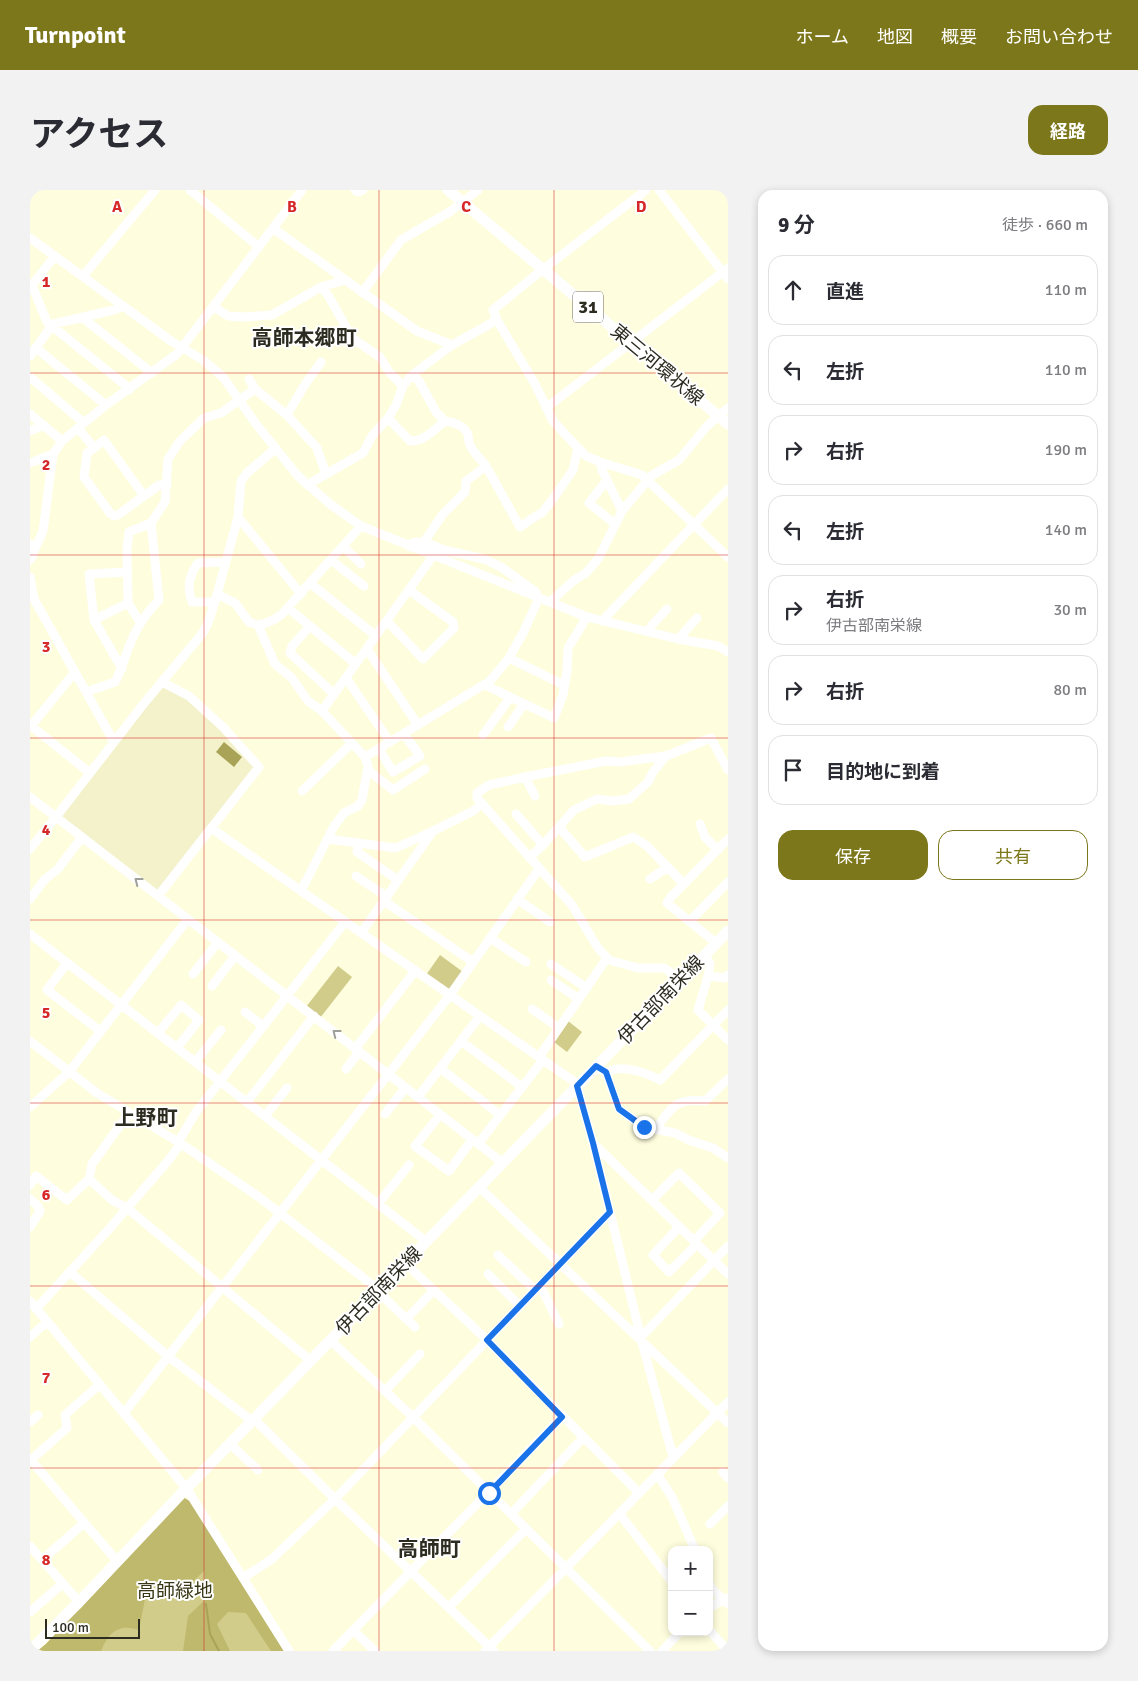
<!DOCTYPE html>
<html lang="ja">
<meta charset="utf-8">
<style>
body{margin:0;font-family:Signika,"Noto Sans JP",sans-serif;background:#f2f2f3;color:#2b2b33}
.controls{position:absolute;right:15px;bottom:15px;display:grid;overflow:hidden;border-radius:10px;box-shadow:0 2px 8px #0003}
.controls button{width:45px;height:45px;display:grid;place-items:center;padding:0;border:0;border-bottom:1px solid #e1e1e2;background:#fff;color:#2b2b33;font:25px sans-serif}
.scale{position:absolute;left:15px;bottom:12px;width:95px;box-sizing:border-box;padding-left:5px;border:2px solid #2d2c20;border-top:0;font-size:14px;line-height:18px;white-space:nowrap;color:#2d2c20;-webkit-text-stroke:4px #fff;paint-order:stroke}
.stop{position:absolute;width:15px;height:15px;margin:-11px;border:4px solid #1a73e8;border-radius:50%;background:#fff}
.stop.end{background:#1a73e8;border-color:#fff;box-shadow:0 1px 5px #0008}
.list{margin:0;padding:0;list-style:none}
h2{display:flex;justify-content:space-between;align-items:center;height:65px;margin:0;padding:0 20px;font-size:21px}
h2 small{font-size:16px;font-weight:400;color:#7c7c81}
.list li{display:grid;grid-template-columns:32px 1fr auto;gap:15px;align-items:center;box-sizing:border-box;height:70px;margin:0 10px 10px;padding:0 10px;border:1px solid #e1e1e2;border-radius:15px}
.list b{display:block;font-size:19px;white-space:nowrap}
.list p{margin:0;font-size:16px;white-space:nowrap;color:#7c7c81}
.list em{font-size:16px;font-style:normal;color:#7c7c81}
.actions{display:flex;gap:10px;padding:15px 20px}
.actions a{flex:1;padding:11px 0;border:1px solid #7d771b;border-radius:15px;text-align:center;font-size:18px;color:#7d771b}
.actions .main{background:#7d771b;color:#fff}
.icon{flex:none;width:28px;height:28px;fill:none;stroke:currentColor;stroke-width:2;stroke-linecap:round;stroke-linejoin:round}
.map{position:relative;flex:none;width:698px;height:1461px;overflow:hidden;border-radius:15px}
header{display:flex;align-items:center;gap:30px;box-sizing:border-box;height:70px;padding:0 25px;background:#7d771b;color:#fff}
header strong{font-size:24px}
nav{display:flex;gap:28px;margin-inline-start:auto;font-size:18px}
.intro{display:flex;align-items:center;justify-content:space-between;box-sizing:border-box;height:120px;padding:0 30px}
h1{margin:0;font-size:35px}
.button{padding:12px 22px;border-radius:15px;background:#7d771b;color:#fff;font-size:18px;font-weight:700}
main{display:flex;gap:30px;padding:0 30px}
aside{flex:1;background:#fff;border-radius:15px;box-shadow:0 2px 8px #0003}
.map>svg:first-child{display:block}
.built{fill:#f4f2cb}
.green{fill:#d1cc8a}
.forest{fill:#beb96d}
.water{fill:#a8a357}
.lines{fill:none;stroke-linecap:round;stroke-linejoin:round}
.stream{stroke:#a8a357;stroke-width:2}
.minor{stroke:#fff;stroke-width:9}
.major{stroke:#fff;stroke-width:11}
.oneway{stroke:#a0a09b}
.route{stroke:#1a73e8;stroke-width:6}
.grid{fill:none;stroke:#d62828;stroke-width:1;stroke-opacity:0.55}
.labels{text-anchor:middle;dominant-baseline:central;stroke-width:4;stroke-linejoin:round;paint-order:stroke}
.shield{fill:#fff;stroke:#6c6b63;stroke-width:1}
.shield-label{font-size:18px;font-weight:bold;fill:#2d2c20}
.street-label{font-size:19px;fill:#2d2c20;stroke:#fff}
.park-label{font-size:19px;fill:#393715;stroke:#fff}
.quarter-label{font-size:21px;font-weight:bold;fill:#2d2c20;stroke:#fff}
.grid-label{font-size:16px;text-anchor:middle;font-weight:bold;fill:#d62828;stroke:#fff;stroke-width:4;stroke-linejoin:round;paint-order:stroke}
</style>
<header>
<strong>Turnpoint</strong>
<nav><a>ホーム</a><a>地図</a><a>概要</a><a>お問い合わせ</a></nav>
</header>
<div class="intro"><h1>アクセス</h1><a class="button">経路</a></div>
<main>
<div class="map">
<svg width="698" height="1461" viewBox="0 0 698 1461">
<rect width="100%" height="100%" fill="#fefddd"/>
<path class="built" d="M131 496 156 506 180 528 225 578 129 700 126 701 30 627Z"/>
<path class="green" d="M410 765 433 782 420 801 396 785Z
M308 776 322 787 290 828 276 817Z
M538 831 552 842 537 862 524 852Z
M158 1310 161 1312 254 1461H7L16 1454 82 1384Z"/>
<path class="forest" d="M153 1307 161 1312 254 1461H241L216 1423 198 1422 187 1434 200 1461H153L158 1426 176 1409 174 1381 151 1403C139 1395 131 1390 117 1399L109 1440C105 1439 98 1437 93 1438 81 1440 75 1451 71 1461H7L16 1454Z"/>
<path class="water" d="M194 552 212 567 204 577 186 562Z"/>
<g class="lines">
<path class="stream" d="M176 1414 180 1444 189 1461"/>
<path class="minor" d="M160 0 229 57
M325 0 328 2 333 0
M629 0 698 89
M244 39 387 141 422 155
M0 48 141 151 173 170 185 180 193 187 226 234 268 286 300 314 331 336 557 427 648 449 688 456 698 462
M25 66 2 95 17 132 95 195 99 200
M53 86 125 0
M291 97 298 105 322 148 350 167 359 182 373 196
M332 103 371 50 421 21 448 0
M184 117 198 126 214 127 242 125 291 97 315 90
M53 128 122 183
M467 130 505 194 523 231 548 258 556 266 570 272 612 285 698 367
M6 158 76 215
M0 166 23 134 84 120 93 116
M382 185 389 191 406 222 415 231
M0 187 54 233
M219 189 225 199
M516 218 698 78
M0 224 32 251
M257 225 274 196 291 172
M358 228 380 251C394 252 405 239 415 231 424 232 435 236 438 245 439 250 438 253 441 257 445 264 451 270 456 276
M48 238 64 258 74 250 114 306 88 325 84 326 80 323 54 287 57 263 64 258
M0 241 14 235
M246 258 217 283 211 291 208 327 185 412 178 433 172 444 115 512 26 627 473 973
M570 272 572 280 592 321
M0 273 23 264
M577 290 559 313 585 334
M277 295 333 263 342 246 358 228 366 215 373 196 382 185 422 155 467 130 463 120 507 84 616 0
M114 306 129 295H137
M208 327 271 404
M394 352 413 324 435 302 436 291 456 276 490 337 506 326 512 323 523 309 543 280 548 258
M0 354 3 366
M313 356 331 374
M380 357 382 353 386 352H394L414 360 454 369 471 377 506 402V404
M0 370 13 341 23 264 32 251 76 215 147 164 272 0
M301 370 334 396
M0 387 4 409 84 552
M280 393 346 446
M187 404 205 413 219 432 228 435
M185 412H162C157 399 159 385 168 373L196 372
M520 412 543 391 556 383 568 369 592 321 621 286 649 270 677 236 698 218
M258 418 326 474
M64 430 98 413
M357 431 393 469 424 438 423 432 379 400
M572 431 698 299
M110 432 98 413 97 359 99 342 121 333
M280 436 262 456 260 463 304 504
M619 442 621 436 637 419
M648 449 667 428
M337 459 388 535
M479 468 534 495
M92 479 64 430 59 384 97 382
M316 488 360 552
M455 495 524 528 533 505 537 481 538 458 557 427
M56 502 85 492C91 481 94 470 98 459 105 440 115 424 129 410L121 333 135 312 138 269 150 251 174 228 191 223 225 199 257 225 287 258 296 284
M292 521 278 511 262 488 245 474 228 435C237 434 244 430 251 425L331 336
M0 535 60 583
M1 536 45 482
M478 537 494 514
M453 545 480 508
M349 559 363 582 390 566 374 544
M636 566 589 572 576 571 495 587 459 595 447 603V608L542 715 568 758 579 770 608 778H634L651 789
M335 567 460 491 479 468 493 443 509 408
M338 580 363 600 395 579
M495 587 505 606
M272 601 322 553
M0 607 26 627 0 659
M486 624 513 655
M670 634 675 647 688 660
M529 637 555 667 603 647 616 655 654 694
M181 638 549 895
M298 649 366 658 403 641
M329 653 327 662 368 690
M499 668 513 655 544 620 567 609 583 611 599 609 618 592 623 582 636 566 681 548 698 580
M326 686 357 707
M620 689 638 677
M271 701 304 636 314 623 328 616 332 610 338 576 335 567 292 521 403 366
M128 706 229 577 194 538 159 506 132 492
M0 709 15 689 28 679 52 647
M487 709 520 732
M354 711 443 772
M660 731 698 692
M331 743 403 641 443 621 452 614
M0 744 397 1052
M460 748 496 772
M686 753 637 713 640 708 698 649
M675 765 680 774 678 786 668 820 698 850
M37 773 17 800 70 841
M521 774 557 798
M163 784 188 752
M678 786 695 788 698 785
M521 790 549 809
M182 796 205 766
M502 819 529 838
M215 822 233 836
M128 843 151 815 169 830 147 858
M0 851 67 903 150 953 229 1007 349 1100
M431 851 492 897
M325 859 385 781
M509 867 577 768
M165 872 191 840
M566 877 576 883 589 919 614 937 645 943 661 951 683 958 698 968
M410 878 470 925
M316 879 329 862
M576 883C591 873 616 883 630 890L698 820
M547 896 563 953 612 1152 643 1267
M388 907 450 826
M217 912 284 826
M0 917 39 882 158 729
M355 924 375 898
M410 925 385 956 419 981 442 950
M235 926 257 898
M626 939C641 917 646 908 675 911L698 889
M448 954 513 870
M564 954 698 1084
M59 989 62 974 99 923
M0 995 6 986 37 1010 59 989 82 1010 97 1018 281 1171
M449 997 698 1233
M0 1009 8 1016 10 1021 0 1037
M622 1010 649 983 690 1023 664 1051
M348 1014 379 975
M649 1037 623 1065 639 1082 667 1054
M468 1065 505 1100
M375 1073 457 1150 608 1302
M40 1082 139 1167 222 1231
M458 1084 490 1116
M510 1095 529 1134
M348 1102 385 1137
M0 1111 157 1299 259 1461
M6 1119 79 1039 138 971 149 956 150 949 166 922 315 732
M375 1128 380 1125 404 1100
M0 1147 17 1132
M610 1148 698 1056
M301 1151 383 1227 620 1461
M355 1201 390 1164
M94 1223 420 805 509 679
M224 1229 305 1309 464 1461
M0 1232 8 1225
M200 1254 228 1280
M0 1269 87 1371
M1 1270 37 1238 35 1225 70 1194
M693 1282 698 1288
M627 1284 642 1307 665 1360
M589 1323 642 1392
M481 1324 553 1248
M680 1334 698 1316
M0 1356 49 1412
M12 1370 54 1333
M213 1388 242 1369 305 1309 580 1022
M679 1393 682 1399 698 1414
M419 1417 496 1339
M679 1418 696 1408
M0 1422 32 1394
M679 1440 698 1461
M324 1441 345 1461
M303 1461 532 1227
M455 1461 698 1212
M632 1461 650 1442"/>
<path class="major" d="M418 0 698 234
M0 1461 49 1412 150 1305 698 741"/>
</g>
<defs><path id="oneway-chevron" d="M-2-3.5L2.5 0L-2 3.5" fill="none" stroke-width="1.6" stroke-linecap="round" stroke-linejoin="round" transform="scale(1.25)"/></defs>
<g class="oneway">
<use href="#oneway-chevron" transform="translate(108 691) rotate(-142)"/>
<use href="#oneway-chevron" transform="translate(306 843) rotate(-142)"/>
</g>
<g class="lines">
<path class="route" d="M459 1303 532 1227 457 1150 580 1022 563 953 547 896 566 876 576 882 589 919 614 937"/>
</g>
<path class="grid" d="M174 0V1461M349 0V1461M524 0V1461M0 183H698M0 365H698M0 548H698M0 730H698M0 913H698M0 1096H698M0 1278H698"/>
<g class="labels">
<rect class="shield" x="543" y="101.5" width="30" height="31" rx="4"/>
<g class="shield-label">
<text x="558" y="117">31</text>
</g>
<g class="street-label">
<text transform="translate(627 175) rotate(40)">東三河環状線</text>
<text transform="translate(631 810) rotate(-46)">伊古部南栄線</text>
<text transform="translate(349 1101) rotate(-46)">伊古部南栄線</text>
</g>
<g class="park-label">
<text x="145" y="1401">高師緑地</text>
</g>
<g class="quarter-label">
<text x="274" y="148">高師本郷町</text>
<text x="116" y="928">上野町</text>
<text x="399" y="1359">高師町</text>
</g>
</g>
<g class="grid-label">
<text x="87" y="22">A</text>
<text x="262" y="22">B</text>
<text x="436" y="22">C</text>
<text x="611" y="22">D</text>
<text x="16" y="97">1</text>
<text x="16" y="280">2</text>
<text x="16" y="462">3</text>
<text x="16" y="645">4</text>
<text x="16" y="828">5</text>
<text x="16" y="1010">6</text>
<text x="16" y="1193">7</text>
<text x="16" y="1375">8</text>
</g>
</svg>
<div class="controls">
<button>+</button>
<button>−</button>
</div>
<div class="scale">100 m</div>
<div class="stop" style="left:459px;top:1303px"></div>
<div class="stop end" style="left:614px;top:937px"></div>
</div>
<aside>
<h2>9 分<small>徒歩 · 660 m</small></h2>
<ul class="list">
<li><svg class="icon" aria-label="ahead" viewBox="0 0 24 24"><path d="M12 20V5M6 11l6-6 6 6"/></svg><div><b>直進</b></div><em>110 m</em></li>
<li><svg class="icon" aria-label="left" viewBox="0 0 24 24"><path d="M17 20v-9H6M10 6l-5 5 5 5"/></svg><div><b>左折</b></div><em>110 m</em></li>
<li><svg class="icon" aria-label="right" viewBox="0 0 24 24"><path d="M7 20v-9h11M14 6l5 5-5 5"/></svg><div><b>右折</b></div><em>190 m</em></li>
<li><svg class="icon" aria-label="left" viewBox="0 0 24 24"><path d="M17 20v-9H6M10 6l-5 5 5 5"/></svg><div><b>左折</b></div><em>140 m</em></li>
<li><svg class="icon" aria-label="right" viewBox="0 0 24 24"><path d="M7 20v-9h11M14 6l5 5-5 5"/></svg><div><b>右折</b><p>伊古部南栄線</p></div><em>30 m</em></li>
<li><svg class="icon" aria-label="right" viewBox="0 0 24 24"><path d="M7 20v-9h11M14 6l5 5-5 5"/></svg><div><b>右折</b></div><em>80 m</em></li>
<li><svg class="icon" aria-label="arrive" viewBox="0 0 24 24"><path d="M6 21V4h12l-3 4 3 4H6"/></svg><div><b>目的地に到着</b></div></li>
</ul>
<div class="actions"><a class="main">保存</a><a>共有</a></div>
</aside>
</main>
